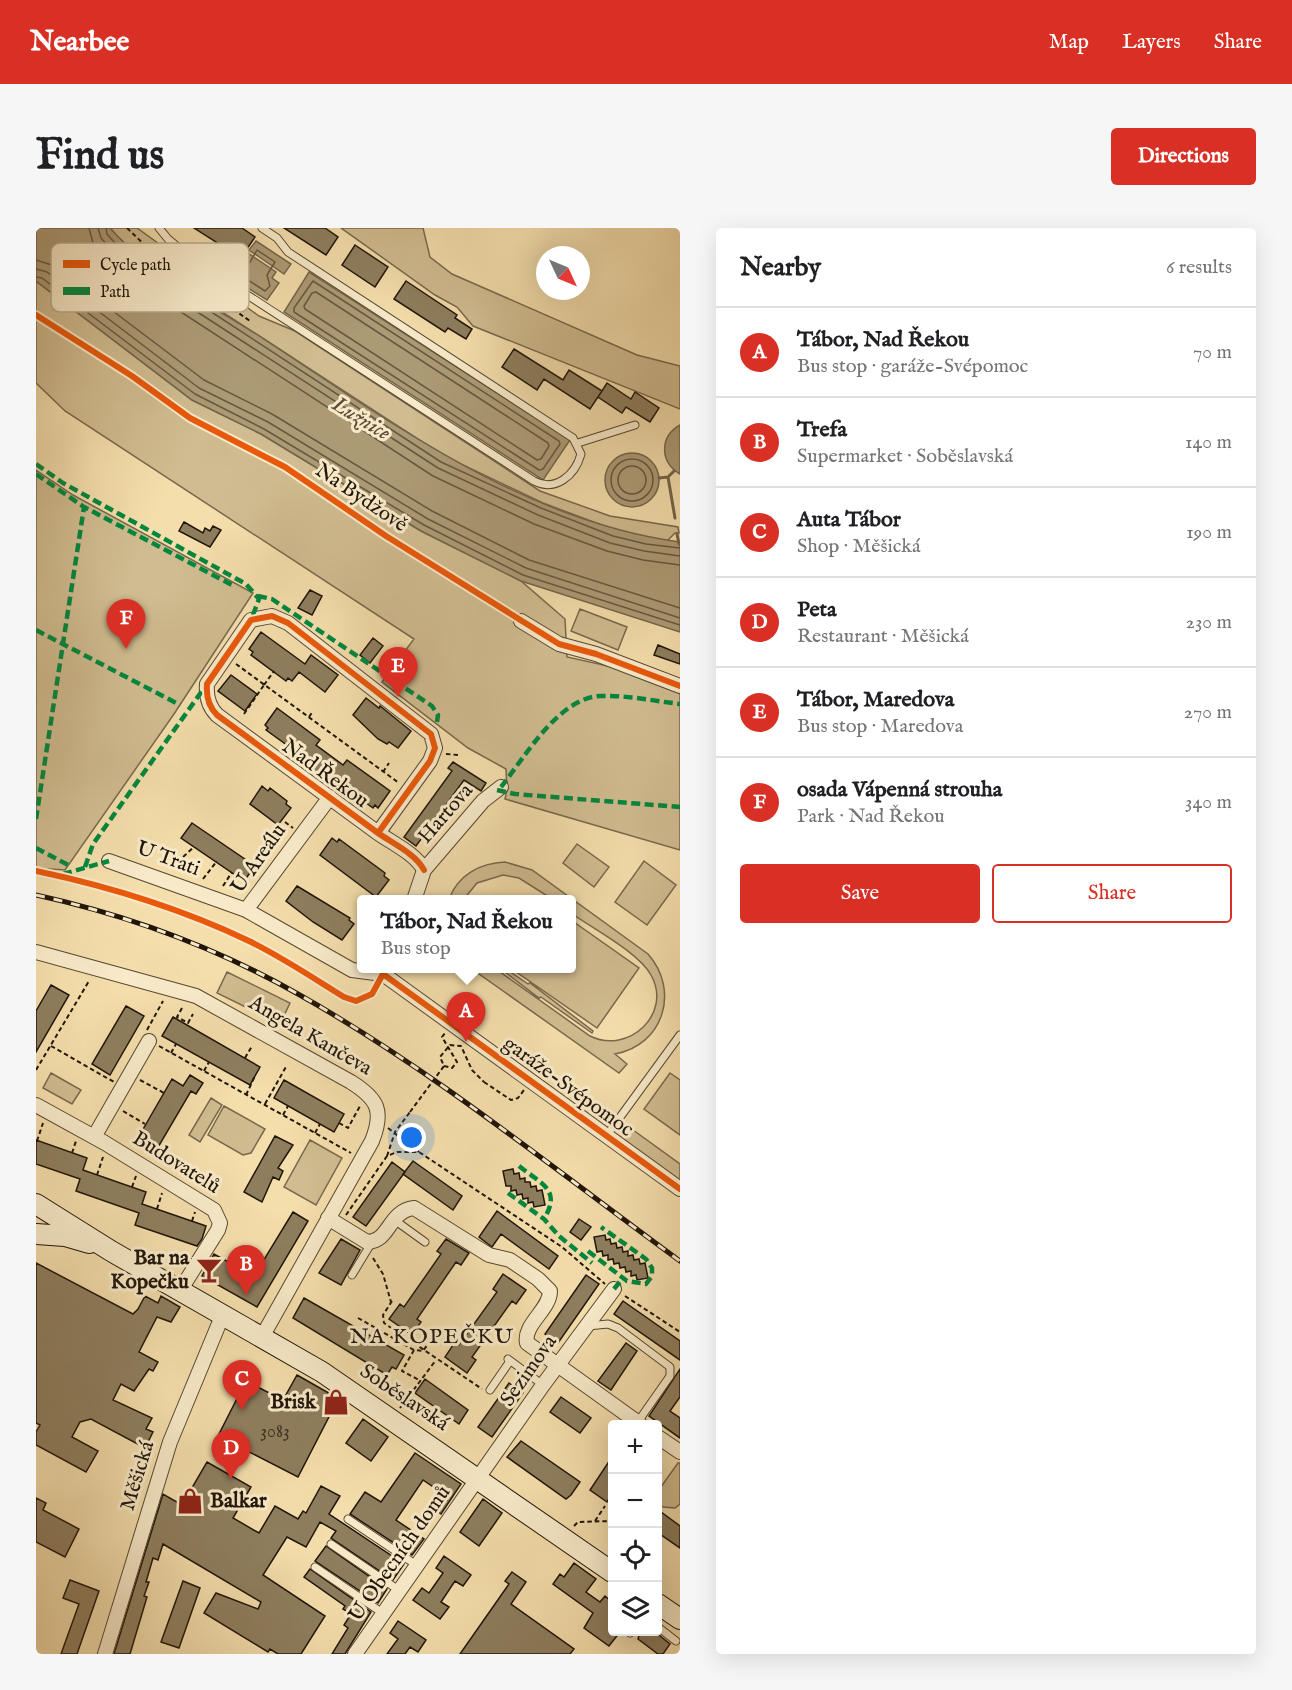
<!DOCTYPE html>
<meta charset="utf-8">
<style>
body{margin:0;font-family:"IM FELL English",serif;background:#f6f6f6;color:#202124}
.controls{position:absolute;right:18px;bottom:18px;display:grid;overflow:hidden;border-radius:6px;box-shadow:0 6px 24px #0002}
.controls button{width:54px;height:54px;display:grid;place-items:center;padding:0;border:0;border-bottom:2px solid #e0e0e0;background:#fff;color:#202124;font:30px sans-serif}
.compass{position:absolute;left:500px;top:18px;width:54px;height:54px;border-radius:50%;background:#fff;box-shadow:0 6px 24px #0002;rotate:134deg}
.you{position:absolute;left:376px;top:910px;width:21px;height:21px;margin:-15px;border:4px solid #fff;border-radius:50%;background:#1a73e8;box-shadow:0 0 0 9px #1a73e833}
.badge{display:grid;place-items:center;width:39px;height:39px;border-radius:50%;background:#d93025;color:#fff;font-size:20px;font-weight:700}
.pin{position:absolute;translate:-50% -50px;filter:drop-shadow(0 2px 3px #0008)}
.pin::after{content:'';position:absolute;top:32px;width:21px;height:18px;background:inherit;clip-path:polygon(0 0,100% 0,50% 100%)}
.popup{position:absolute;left:321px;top:667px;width:219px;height:78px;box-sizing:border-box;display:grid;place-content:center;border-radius:6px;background:#fff;filter:drop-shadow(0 2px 4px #0005);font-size:20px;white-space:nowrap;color:#757577}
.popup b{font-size:22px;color:#202124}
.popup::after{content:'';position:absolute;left:50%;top:100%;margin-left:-12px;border:12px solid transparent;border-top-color:#fff}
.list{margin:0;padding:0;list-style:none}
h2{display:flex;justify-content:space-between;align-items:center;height:78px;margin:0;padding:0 24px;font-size:26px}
h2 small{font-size:20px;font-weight:400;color:#757577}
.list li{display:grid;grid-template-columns:39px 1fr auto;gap:18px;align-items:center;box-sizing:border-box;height:90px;padding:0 24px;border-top:2px solid #e0e0e0}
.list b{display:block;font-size:22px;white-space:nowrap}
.list p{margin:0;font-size:20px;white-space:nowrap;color:#757577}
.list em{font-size:20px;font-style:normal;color:#757577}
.actions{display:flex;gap:12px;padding:18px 24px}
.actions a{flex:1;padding:14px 0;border:2px solid #d93025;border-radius:6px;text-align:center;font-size:21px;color:#d93025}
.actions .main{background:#d93025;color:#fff}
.icon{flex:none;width:33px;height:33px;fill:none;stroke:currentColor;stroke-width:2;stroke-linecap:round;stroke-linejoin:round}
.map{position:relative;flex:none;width:644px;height:1426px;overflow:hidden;border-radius:6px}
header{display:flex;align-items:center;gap:36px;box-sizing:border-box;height:84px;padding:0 30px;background:#d93025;color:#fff}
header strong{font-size:28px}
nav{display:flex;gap:33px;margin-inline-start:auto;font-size:21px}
.intro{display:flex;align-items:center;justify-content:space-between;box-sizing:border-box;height:144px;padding:0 36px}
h1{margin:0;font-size:42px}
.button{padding:15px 27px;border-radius:6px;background:#d93025;color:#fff;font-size:21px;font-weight:700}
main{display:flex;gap:36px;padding:0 36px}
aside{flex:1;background:#fff;border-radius:6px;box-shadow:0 6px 24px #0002}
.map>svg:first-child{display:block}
.green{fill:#d0bc90;stroke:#78684d;stroke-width:1.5}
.water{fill:#ac9a75;stroke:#74654a;stroke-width:1.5}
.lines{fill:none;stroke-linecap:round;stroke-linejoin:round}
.shore{stroke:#665840;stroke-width:1.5}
.stream{stroke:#74654a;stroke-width:3}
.building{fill:#8e7e5e;stroke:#20150a;stroke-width:1.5}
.lane-casing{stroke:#554732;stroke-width:9}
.street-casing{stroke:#554732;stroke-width:16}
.secondary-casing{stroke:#20150a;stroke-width:22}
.path{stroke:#20150a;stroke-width:2;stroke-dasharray:4.5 3;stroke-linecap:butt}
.lane{stroke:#f8eac9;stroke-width:7}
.street{stroke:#f8eac9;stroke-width:14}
.secondary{stroke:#f8eac9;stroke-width:20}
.rail-casing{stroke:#20150a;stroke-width:5}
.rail{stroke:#f8eac9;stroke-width:3;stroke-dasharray:9;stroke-linecap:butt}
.path-bridge{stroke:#20150a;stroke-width:2;stroke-dasharray:4.5 3;stroke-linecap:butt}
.quiet{stroke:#00873e;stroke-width:4.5;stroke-dasharray:9 4.5;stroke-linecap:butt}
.cycleway-casing{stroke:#f8eac9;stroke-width:10}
.cycleway{stroke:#e8590c;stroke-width:6}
.labels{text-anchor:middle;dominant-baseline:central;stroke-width:6;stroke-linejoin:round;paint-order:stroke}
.number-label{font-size:18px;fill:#3c2f1f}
.street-label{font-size:21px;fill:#20150a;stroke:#f8eac9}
.poi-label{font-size:21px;font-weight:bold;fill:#20150a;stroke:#f8eac9;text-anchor:end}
.water-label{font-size:22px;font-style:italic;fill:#584a35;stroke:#f8eac9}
.neighbourhood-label{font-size:22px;letter-spacing:1.5px;fill:#20150a;stroke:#f8eac9}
.key{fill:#f8eac9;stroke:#b7aa90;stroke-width:1.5}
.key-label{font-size:16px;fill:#20150a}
</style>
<header>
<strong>Nearbee</strong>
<nav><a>Map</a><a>Layers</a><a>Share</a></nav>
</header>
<div class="intro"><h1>Find us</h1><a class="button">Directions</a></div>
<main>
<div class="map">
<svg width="644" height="1426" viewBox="0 0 644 1426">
<rect width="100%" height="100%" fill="#f4deac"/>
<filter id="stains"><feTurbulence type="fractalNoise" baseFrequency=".00333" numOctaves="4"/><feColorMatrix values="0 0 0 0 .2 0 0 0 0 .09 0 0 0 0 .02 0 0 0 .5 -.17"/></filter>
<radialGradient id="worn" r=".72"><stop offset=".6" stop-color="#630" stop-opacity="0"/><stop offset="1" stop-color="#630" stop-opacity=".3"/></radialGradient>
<path class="green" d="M74 0H101L223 88 259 103 504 263 574 288 642 299 643 305H639L631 313 579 302 507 275 408 228 154 63 90 18Z
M305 0H387L394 29 416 46 601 127 644 138V181L437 98 421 79 399 67Z
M0 53 156 172 225 206 385 303 485 353 529 391 531 429 644 454V622L469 571 471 562 470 541 432 520 346 454 378 411 29 183 0 155Z
M0 242 37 267 217 365 138 486 29 642 0 640Z
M544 381 591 399 582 422 535 403Z
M541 616 573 639 558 659 527 635Z
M608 633 640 657 611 697 579 674Z
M469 634 496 642 612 726C644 762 628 817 579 826L591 836 583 845 436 741H460L554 808C592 827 637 786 615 747 602 724 557 701 535 685V672L516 671 483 650 467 647 441 655 428 671H413C422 647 444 635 469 634Z
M535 692 603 740 561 800 476 741 535 740Z
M465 741H470L492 756 494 755 557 803 556 805 505 769 503 770Z
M191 744 254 775 244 796 181 765Z
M15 845 45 862 36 876 7 860Z
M634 845 644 852V907L608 881Z
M175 870 186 877 164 914 153 907Z
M188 878 229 901 215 925 207 927 172 907Z
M586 894 644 936V955L586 912 584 899Z
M274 912 306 930 280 977 248 959Z
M642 1235H644V1276L639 1280 627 1279 622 1275V1263Z"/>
<path class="water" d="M0 0H74C115 46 176 78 228 111 356 195 488 293 644 314V404L485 353 385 303 225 206 156 172 0 53Z
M220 13 255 36 248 46 213 22Z
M212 25 240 44 236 50 243 55 231 72 196 50Z
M273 44 534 212 507 252 248 84Z
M644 197V246C624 235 623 209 644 197Z
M569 252a27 27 0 1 1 54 0a27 27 0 1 1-54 0Z"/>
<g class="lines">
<path class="shore" d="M53 0 57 15 77 37 142 82 397 248 498 296 571 323 607 332 644 337
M62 0 65 10 82 29 146 74 402 240 502 287 574 315 608 323 644 328
M70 0 71 6 86 23 151 68 405 234 505 280 577 308 610 316 644 320
M221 22 239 34 231 47 234 58 229 63 206 48Z
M0 32 16 37 168 152 236 186 396 283 493 332 644 380
M0 41 11 44 163 160 232 194 392 291 490 340 644 390
M0 49 6 50 159 166 228 201 388 297 487 347 644 397
M277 53 523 213 524 216 507 241 503 242 258 84V80Z
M280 64 512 215 513 218 505 231 501 232 269 81 268 78 276 65Z
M575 252a21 21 0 1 1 42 0a21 21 0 1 1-42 0Z
M582 252a14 14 0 1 1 28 0a14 14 0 1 1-28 0Z"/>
<path class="stream" d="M632 249 639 290
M623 250 632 249 638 243
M641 306 643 316"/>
</g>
<path class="building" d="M158 0H206L219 9 205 30Z
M248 0H289L302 9 290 27Z
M319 17 352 39 339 59 306 37Z
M370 53 421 87 419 90 436 101 430 111 412 100 409 104 358 71Z
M478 121 527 152 533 142 566 163 554 181 508 151 501 162 466 139Z
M571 155 595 171 599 164 623 180 614 194 590 179 586 185 562 169Z
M148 294 167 305 169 300 174 303 177 298 185 302 174 319 143 303Z
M274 362 286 368 276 387 262 380Z
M225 404 269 436 275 427 302 447 289 464 263 444 256 453 252 450 250 453 215 427 217 424 213 421Z
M337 410 347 418 334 435 324 427Z
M622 417 644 426V436L618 427Z
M195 447 221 466 209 483 182 463Z
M330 470 343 480 344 478 375 503 362 520 353 514 351 516 342 511 317 487Z
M241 480 284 512 280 517 307 537 311 532 354 563 342 580 339 577 337 580 297 551 294 554 285 547 283 549 268 534 270 531 230 502 232 500 229 497Z
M417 534 450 555 445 563 428 552 380 618 368 609 416 543 412 540Z
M226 558 232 563 234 560 251 573 250 576 255 580 242 597 214 576Z
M156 595 219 638 208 653 145 610Z
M296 610 301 614 303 611 349 645 348 648 353 652 340 669 284 627Z
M261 658 314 690 313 692 318 696 306 712 277 694 250 673Z
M15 757 33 767 0 824V783Z
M90 778 108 788 74 847 56 836Z
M137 789 224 839 214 857 126 808Z
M154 847 167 855 160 866 155 863 121 921 102 910 136 851 147 858Z
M248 852 308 886 298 904 238 870Z
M239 908 257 917 242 940 247 943 243 952 237 949 226 974 208 964Z
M0 912 51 930 47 942 110 964 106 976 170 998 166 1011 161 1018 99 997 103 985 40 963 44 951 0 936Z
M377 933 426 968 417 982 367 946Z
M356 934 369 944 330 998 317 989Z
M477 941 478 946 483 945 484 951 489 950V954H494L495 959 500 958 501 963 506 962 509 977 498 979 497 974 492 975V970L487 971 486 966 481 967 480 962 475 963V958H470L467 943Z
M461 983 522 1028 513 1041 465 1006 456 1019 443 1009Z
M257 984 272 993 221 1079 166 1048 178 1026 218 1048Z
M543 991 555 999 545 1012 534 1004Z
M569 1007 570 1012 574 1011 575 1016 580 1015 581 1020 586 1019 587 1024 592 1023V1028L597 1027 598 1032 603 1031 604 1036 609 1035 612 1050 601 1052 600 1047 595 1048V1043L590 1044 589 1039 584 1040 583 1035 578 1036 577 1031 572 1032V1027L567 1028 566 1023 561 1024 558 1009Z
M305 1011 324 1022 305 1057 283 1045Z
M410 1011 433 1025 425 1037 420 1034 381 1091 385 1094 376 1107 353 1091 364 1076 368 1079 405 1026 401 1023Z
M0 1035 97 1086 102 1081 109 1068 122 1075 125 1068 144 1079 135 1094 121 1089 103 1124 122 1134 117 1143 113 1141 98 1163 85 1156 77 1172 116 1190 110 1201 117 1204 109 1220 55 1191 44 1194 36 1209 62 1223 50 1244 0 1217V1204L4 1197 0 1195Z
M467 1046 490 1062 480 1076 476 1073 436 1129 440 1132 431 1145 409 1129 419 1114 423 1117 461 1064 457 1061Z
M550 1047 563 1056 522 1115 509 1106Z
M268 1070 368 1127 360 1141 356 1139 351 1147 257 1090Z
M587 1073 644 1113V1132L578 1086Z
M590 1115 601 1123 575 1162 562 1153Z
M644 1141V1169L634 1183 644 1190V1210L613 1188Z
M261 1147 305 1172 294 1187 262 1249 182 1208 210 1153 247 1172Z
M389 1151 432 1182 423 1196 379 1165Z
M473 1155 487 1165 456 1209 442 1199Z
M525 1169 555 1190 544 1205 514 1184Z
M327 1191 352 1209 335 1233 310 1215Z
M485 1213 544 1254 535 1267 530 1271 471 1229Z
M379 1225 425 1256 405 1286 396 1279 406 1265 387 1252 360 1292 388 1311 376 1327 314 1286 329 1264 345 1274Z
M576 1229V1265L571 1274 554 1262Z
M171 1234 215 1259 197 1290 223 1305 239 1278 262 1291 267 1283 270 1285 285 1258 304 1268 293 1286 368 1336 357 1352 295 1310 300 1303 284 1294 270 1319 251 1309 227 1347 289 1388 265 1426H242L234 1421 232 1424 168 1385 180 1365 222 1381 225 1374 127 1316 122 1332 117 1330 110 1354H113L108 1368 111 1369 94 1426H78L127 1266 146 1277Z
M0 1270 10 1275 7 1282 43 1301 29 1329 0 1314Z
M447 1271 466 1285 443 1318 424 1304Z
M621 1281 644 1298V1320L621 1304Z
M290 1318 351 1361 342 1375 279 1333Z
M408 1328 435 1347 427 1358 419 1353 405 1374 413 1379 404 1391 377 1372 386 1360 393 1365 407 1345 400 1340Z
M538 1335 560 1351 550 1364 564 1374 569 1368 576 1374V1404H584L573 1418 548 1400 557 1385 517 1356 524 1346 528 1349Z
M274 1341 335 1384 309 1426H296L312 1400 308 1397 315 1386 307 1381 309 1378 268 1349Z
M476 1344 490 1354 475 1376 538 1421 534 1426H424L473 1356 469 1353Z
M34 1352 63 1363 41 1426H25L43 1376 27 1370Z
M147 1353 164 1360 143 1420 125 1414Z
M362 1393 390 1412 382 1424 374 1419 369 1426H351L362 1411 354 1405Z
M604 1404H619L634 1416 627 1426H622L602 1411Z"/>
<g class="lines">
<g class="lane-casing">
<path id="lane" d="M123 0 132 11 159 33 498 253C519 264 539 248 545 226L537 210 252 24 241 10 226 0
M542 215 599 197
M571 907 644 807
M357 991 389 1014
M316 1047 336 1014
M552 1098 572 1096 582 1100 634 1139V1148L601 1195
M472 1131 507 1157
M454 1162 474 1133
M312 1291 382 1338
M295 1316 364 1363
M279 1339 348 1386
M622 1399 640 1413
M594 1405 595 1404"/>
</g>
<g class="street-casing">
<path id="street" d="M485 393 523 416 560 426 644 458
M342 605 394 533 399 520 395 506 252 395 236 388 215 392 171 456C170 468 172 478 181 487 234 526 288 565 342 605 356 615 380 626 388 642
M73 633 210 682 316 742 347 746
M388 642 447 573 465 559
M378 672 388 642
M210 682 294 569
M0 724 160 768 315 854C342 871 348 883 336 913L226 1109
M347 746 644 961
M0 877 69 915 178 982 184 995 182 1002 145 1061
M58 909 113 813
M292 990 331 1014C354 1014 352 983 378 980L453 1027 474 1032 502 1051 514 1063C514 1082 487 1096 491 1115L604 1196
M622 1209 644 1224
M69 1426 134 1214 187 1086
M319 1426 507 1157 578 1061"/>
</g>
<g class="secondary-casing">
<path id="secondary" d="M0 976 75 1023 286 1144 576 1344
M0 1006 29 1008 53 1015
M622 1376 644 1391"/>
</g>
<path class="path" d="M91 0 140 47 161 56 214 93
M200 436 363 555
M228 457 238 443
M208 486 228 457
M273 489 277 483
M410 526 422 527
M347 544 353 535
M249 594 257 600
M136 639 158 619
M167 651 181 633
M187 658 196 644
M146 780 141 789 152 795 157 786
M111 802 127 773
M15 818 78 854
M123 818 315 925
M135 825 140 816
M209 830 216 818
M408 838 416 840 421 834 406 809 409 805
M0 842 53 753
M168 843 173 834
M104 852 128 865
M448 854 475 872 482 870 488 862
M210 867 219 848
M229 876 251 837
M87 883 109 896
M247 887 252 878
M303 895 312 900 324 878
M352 900 383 924
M279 905 284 896
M1 913 7 895
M36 925 40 913
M351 928 359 904 374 884
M61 947 67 929
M96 959 100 948
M121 981 126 965
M310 987 351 928 361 924H383L526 1019 569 1056
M156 993 159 984
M337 1030 347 1046 355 1074
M589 1068 644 1104
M356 1073 347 1087 348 1095 446 1161
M322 1090 378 1122 387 1123 403 1100
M378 1122 366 1143 385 1153
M364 1180 400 1132
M559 1293 569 1278
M538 1298 542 1294 576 1293"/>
<use href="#lane" class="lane"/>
<use href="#street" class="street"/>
<use href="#secondary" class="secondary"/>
<g class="rail-casing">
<path id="rail" d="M0 667C91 687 181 720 262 766 397 842 519 942 644 1033"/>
</g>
<use href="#rail" class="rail"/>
<path class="path-bridge" d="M374 884 408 838 404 829 414 817 425 818 436 842 448 854"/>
<path class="quiet" d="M0 236 27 255 210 356 223 371 215 392
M0 246 48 279 196 357
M222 368 236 371 396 478 402 487 401 494
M0 402 144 477
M465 559C489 529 523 469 565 468 591 467 618 473 644 476
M461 562 479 566 644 579
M0 591 48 279
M0 620 34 638
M49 639 57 616 171 456
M27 646 73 633
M483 938C505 956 526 961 508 991
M472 965 508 991 523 1008 556 1035
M552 1023 591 1053 610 1056 616 1048V1040L610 1031 565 999
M578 1061 587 1050"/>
<g class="cycleway-casing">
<path id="cycleway" d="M0 87 96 148 154 190 249 239 350 308 523 416 560 426 644 458
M342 605 394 533 399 520 395 506 252 395 236 388 215 392 171 456C170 468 172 478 181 487 234 526 288 565 342 605 356 615 380 626 388 642
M0 643C71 658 148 682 213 713 246 729 277 750 308 769L320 773 336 766 347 746 644 961"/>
</g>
<use href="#cycleway" class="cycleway"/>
</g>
<defs>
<g id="bar-bare" transform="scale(2.07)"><path d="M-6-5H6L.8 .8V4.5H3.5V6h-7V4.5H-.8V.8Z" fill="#8f2418" stroke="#f8eac9" stroke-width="2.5" paint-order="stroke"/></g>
<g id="shop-bare" transform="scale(2.07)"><path d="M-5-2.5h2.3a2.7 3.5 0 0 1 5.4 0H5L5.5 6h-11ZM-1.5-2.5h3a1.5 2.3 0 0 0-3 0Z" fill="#8f2418" stroke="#f8eac9" stroke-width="2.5" paint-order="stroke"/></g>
</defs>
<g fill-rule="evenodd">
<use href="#bar-bare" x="173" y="1042"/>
<use href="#shop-bare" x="300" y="1174"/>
<use href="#shop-bare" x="154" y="1273"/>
</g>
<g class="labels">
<g class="number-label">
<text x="239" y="1204">3083</text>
</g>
<g class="street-label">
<text transform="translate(325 270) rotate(34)">Na Bydžově</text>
<text transform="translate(289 546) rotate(36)">Nad Řekou</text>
<text transform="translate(410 586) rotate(-49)">Hartova</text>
<text transform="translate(132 631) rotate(20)">U Trati</text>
<text transform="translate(223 631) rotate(-55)">U Areálu</text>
<text transform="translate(274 808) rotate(30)">Angela Kančeva</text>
<text transform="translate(532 859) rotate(36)">garáže-Svépomoc</text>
<text transform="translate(140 935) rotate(32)">Budovatelů</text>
<text transform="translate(493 1143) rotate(-55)">Sezimova</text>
<text transform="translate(368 1170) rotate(34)">Soběslavská</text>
<text transform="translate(102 1248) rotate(-73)">Měšická</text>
<text transform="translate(364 1326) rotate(-55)">U Obecních domů</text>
</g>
<g class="poi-label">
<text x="153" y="1030">Bar na<tspan x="153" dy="24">Kopečku</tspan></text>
<text x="280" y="1174">Brisk</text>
<text x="174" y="1273" text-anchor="start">Balkar</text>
</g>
<g class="water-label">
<text transform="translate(325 191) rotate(31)">Lužnice</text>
</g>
<g class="neighbourhood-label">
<text x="396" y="1109">NA KOPEČKU</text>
</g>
</g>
<rect x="15" y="15" width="198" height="69" rx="9" class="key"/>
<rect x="27" y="32" width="27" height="8" fill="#e8590c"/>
<rect x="27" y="59" width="27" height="8" fill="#00873e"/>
<g class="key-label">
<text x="64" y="42">Cycle path</text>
<text x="64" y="69">Path</text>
</g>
<rect width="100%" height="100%" filter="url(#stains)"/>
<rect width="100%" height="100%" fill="url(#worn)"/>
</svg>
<div class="controls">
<button>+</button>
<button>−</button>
<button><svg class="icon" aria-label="locate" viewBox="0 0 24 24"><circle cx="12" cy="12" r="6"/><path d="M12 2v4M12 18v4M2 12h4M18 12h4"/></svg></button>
<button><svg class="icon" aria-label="layers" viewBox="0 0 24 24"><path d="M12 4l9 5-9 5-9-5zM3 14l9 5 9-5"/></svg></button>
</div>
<svg class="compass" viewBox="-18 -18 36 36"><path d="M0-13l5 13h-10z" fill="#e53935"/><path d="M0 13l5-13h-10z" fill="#757577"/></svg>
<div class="you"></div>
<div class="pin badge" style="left:430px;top:814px">A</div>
<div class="popup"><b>Tábor, Nad Řekou</b>Bus stop</div>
<div class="pin badge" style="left:210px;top:1067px">B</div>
<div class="pin badge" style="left:206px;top:1182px">C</div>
<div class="pin badge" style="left:195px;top:1251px">D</div>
<div class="pin badge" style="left:362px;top:469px">E</div>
<div class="pin badge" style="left:90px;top:421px">F</div>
</div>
<aside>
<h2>Nearby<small>6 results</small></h2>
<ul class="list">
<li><span class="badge">A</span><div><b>Tábor, Nad Řekou</b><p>Bus stop · garáže-Svépomoc</p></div><em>70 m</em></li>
<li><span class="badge">B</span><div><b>Trefa</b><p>Supermarket · Soběslavská</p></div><em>140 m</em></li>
<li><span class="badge">C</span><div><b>Auta Tábor</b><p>Shop · Měšická</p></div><em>190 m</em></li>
<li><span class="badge">D</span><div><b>Peta</b><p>Restaurant · Měšická</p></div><em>230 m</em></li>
<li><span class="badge">E</span><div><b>Tábor, Maredova</b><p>Bus stop · Maredova</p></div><em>270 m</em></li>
<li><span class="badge">F</span><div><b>osada Vápenná strouha</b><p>Park · Nad Řekou</p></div><em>340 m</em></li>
</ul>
<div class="actions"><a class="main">Save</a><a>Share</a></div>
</aside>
</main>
